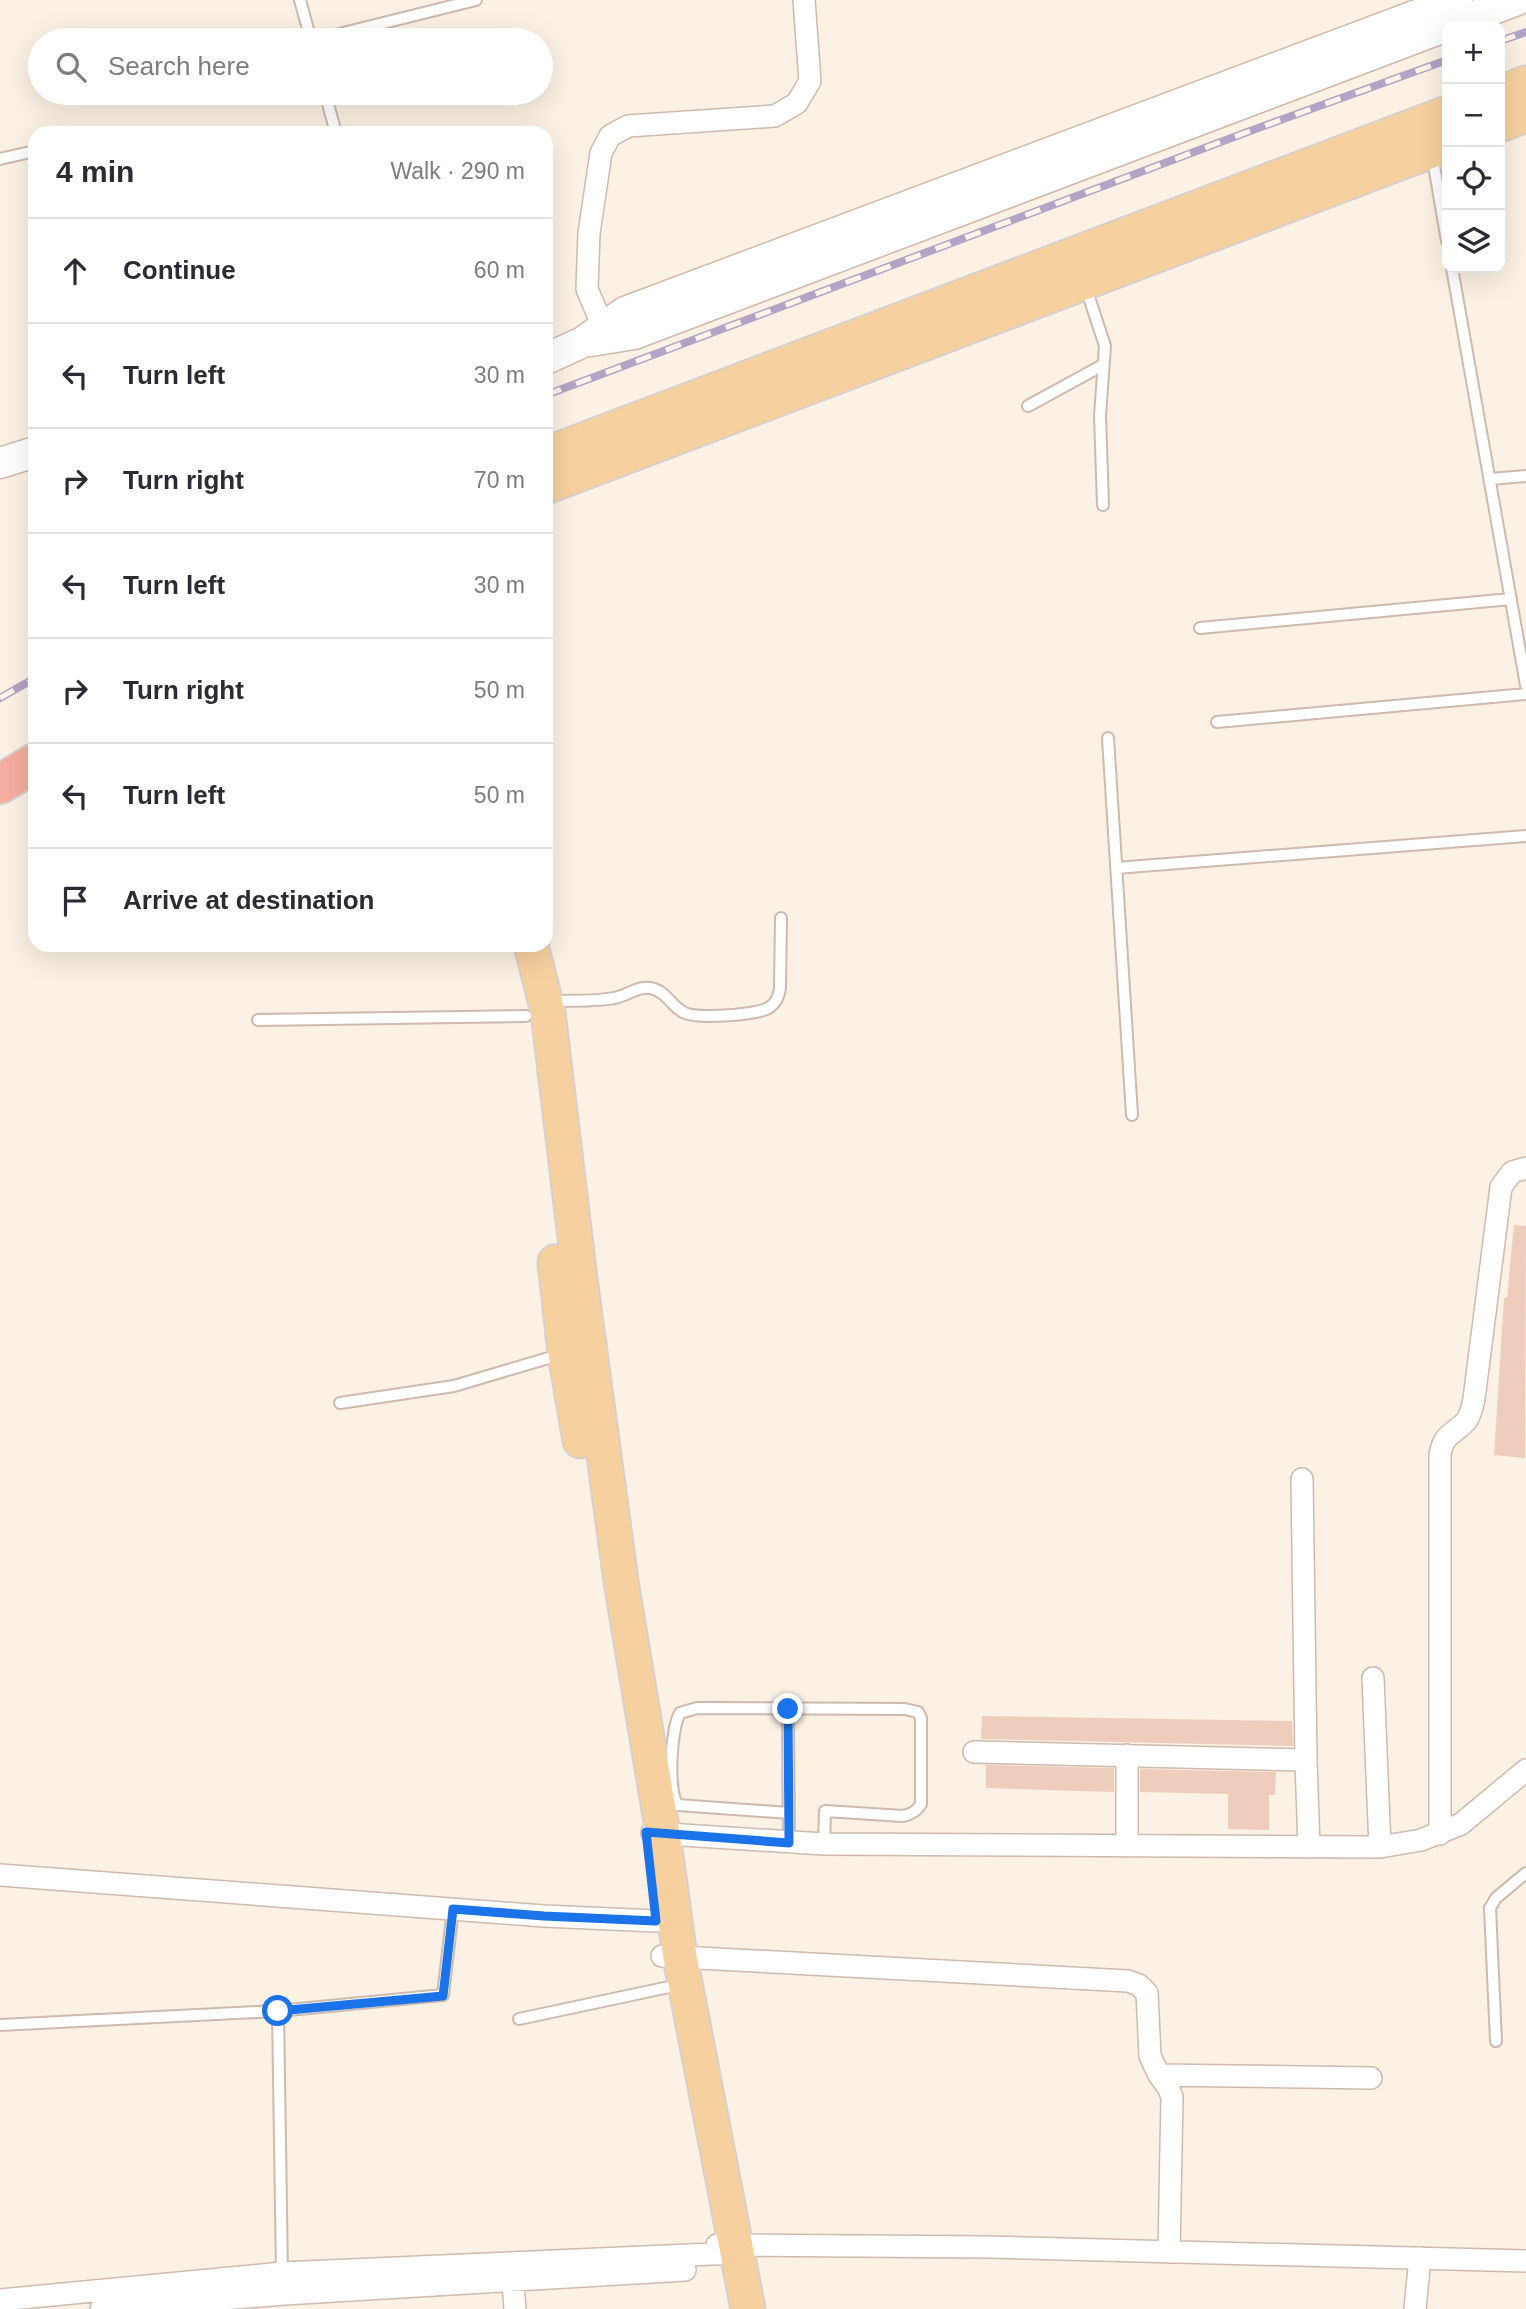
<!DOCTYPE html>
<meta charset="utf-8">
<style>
body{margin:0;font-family:Helvetica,sans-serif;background:#f7f7f7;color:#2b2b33}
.controls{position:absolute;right:21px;top:21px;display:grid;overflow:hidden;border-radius:14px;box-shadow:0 7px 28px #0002}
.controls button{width:63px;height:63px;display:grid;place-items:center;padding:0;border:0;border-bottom:2px solid #e1e1e2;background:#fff;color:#2b2b33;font:35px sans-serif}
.stop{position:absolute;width:21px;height:21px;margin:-16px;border:5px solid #1a73e8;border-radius:50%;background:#fff}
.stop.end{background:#1a73e8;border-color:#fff;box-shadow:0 2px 7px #0008}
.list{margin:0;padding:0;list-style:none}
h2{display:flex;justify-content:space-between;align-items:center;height:91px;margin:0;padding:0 28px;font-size:30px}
h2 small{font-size:23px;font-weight:400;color:#7c7c81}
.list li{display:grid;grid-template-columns:46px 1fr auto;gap:21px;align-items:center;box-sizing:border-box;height:105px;padding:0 28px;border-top:2px solid #e1e1e2}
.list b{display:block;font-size:26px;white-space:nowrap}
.list em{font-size:23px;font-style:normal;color:#7c7c81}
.icon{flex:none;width:38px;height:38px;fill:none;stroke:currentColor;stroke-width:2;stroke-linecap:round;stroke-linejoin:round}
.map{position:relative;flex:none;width:1526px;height:2309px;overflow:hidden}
.search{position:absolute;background:#fff;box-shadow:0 7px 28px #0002;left:28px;top:28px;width:525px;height:77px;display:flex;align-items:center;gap:18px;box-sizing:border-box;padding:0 24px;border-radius:38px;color:#7c7c81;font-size:26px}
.panel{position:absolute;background:#fff;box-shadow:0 7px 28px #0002;left:28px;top:126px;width:525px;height:826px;border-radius:21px}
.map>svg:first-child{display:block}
.building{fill:#efcdbd}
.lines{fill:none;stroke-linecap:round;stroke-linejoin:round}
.lane-casing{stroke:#cebaae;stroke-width:14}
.street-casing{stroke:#cebaae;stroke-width:24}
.secondary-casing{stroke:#d1b9ab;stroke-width:33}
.primary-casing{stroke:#d8d0cd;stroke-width:37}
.highway-casing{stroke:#d8d0cd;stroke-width:42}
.lane{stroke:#fff;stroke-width:10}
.street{stroke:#fff;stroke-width:21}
.secondary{stroke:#fff;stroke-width:30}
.primary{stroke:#f7d09f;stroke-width:33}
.highway{stroke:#f3ae9e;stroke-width:38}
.rail-casing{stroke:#b3a3c4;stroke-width:8}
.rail{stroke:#fef5ea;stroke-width:5;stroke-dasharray:16;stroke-linecap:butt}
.route{stroke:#1a73e8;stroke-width:9}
</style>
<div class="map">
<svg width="1526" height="2309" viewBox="0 0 1526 2309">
<rect width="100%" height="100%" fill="#fbf1e4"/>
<path class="building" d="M1514 1225 1526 1226 1525 1458 1494 1455 1504 1298H1507Z
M982 1716 1292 1721 1293 1746 981 1739Z
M986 1765 1114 1768V1792L986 1788Z
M1140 1769 1276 1772 1275 1795H1269V1830L1228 1829V1794L1140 1792Z"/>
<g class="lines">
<g class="lane-casing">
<path id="lane" d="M300 0 311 40
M315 40 476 0
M325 93 336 133
M1432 154 1447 241
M0 159 35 151
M1452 268 1526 685
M1085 285 1105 346 1100 416 1103 505
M1028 406 1103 365
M1490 479 1526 476
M1200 628 1511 599
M1217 722 1526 694
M1108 738 1132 1115
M1116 868 1526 836
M549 1001C570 1000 594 1002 614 998 627 996 637 986 650 988 666 990 672 1008 685 1013 698 1019 760 1015 770 1007 777 1002 779 996 780 988L781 918
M258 1020 526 1016
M340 1403 454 1386 562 1354
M788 1709 789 1843
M789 1813 678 1805C667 1793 671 1727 680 1713L697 1708 905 1709 918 1712 921 1718V1804C917 1811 912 1814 903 1816L825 1811 824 1844
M278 2011 282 2273
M519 2019 669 1987
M0 2025 278 2011 443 1995 453 1909
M1496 2041 1490 1908 1496 1898 1526 1873"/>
</g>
<g class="street-casing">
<path id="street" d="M603 327 587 289 589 233 601 153 610 136 628 126 775 116 797 103 810 81 804 0
M1302 1479 1306 1760 1309 1847
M1373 1678 1380 1847
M974 1752 1306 1760
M652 1833 824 1844 1380 1847 1421 1840 1461 1824 1526 1770
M1440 1834V1455C1444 1432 1453 1436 1466 1421 1471 1415 1472 1407 1474 1399L1501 1187 1512 1172 1526 1168
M1127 1846V1755
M0 1875 544 1916 656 1921
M662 1956 1128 1981 1139 1985 1147 1993 1150 2056 1159 2075
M717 2245 987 2247 1526 2261
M1169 2252 1172 2097 1168 2087 1159 2075 1371 2078
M512 2269 515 2309
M0 2300 282 2273 735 2253
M101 2309 284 2294 685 2270
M1415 2309 1420 2258"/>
</g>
<g class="secondary-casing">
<path id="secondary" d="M1448 26 1517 0
M591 341 634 334 1447 26
M546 359 583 342 625 312 1457 0
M0 463 35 452"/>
</g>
<g class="primary-casing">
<path id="primary" d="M1500 93 1526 83
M1500 125 1526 115
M546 454 1447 113
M546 487 1447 145
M531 945 548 1012 580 1279 621 1581 663 1834 680 1957 748 2309
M555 1262 565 1353 580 1441"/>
</g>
<g class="highway-casing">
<path id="highway" d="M0 784 35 763"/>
</g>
<use href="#lane" class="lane"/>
<use href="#street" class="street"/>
<use href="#secondary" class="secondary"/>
<use href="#primary" class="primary"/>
<use href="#highway" class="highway"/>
<g class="rail-casing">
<path id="rail" d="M1500 41 1526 32
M546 395 1250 131 1447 60
M0 698 35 678"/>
</g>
<use href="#rail" class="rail"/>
</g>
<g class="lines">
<path class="route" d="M278 2011 443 1996 453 1909 544 1916 656 1921 646 1832 789 1843 788 1709"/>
</g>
</svg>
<div class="controls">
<button>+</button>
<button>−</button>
<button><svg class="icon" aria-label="locate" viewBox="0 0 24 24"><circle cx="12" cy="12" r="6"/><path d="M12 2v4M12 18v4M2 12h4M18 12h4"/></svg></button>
<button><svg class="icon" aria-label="layers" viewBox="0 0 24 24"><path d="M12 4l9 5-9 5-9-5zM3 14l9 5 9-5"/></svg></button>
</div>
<div class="stop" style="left:278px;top:2011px"></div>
<div class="stop end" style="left:788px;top:1709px"></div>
<div class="search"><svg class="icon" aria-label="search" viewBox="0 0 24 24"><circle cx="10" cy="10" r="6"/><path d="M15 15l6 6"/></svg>Search here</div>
<section class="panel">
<h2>4 min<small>Walk · 290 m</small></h2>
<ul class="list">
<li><svg class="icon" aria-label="ahead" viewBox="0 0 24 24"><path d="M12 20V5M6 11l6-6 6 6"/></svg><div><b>Continue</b></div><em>60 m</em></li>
<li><svg class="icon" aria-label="left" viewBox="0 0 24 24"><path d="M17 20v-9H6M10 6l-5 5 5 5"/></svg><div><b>Turn left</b></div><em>30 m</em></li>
<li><svg class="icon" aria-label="right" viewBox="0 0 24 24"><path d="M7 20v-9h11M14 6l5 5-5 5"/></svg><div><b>Turn right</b></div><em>70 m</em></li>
<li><svg class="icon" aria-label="left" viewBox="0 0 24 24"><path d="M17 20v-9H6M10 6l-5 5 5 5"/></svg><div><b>Turn left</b></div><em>30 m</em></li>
<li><svg class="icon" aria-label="right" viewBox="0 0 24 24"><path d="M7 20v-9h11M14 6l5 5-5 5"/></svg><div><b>Turn right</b></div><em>50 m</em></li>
<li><svg class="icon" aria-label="left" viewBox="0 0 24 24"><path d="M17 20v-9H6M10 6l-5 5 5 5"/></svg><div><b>Turn left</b></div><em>50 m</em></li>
<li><svg class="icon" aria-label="arrive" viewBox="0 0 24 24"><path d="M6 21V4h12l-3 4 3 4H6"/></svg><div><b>Arrive at destination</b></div></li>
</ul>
</section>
</div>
